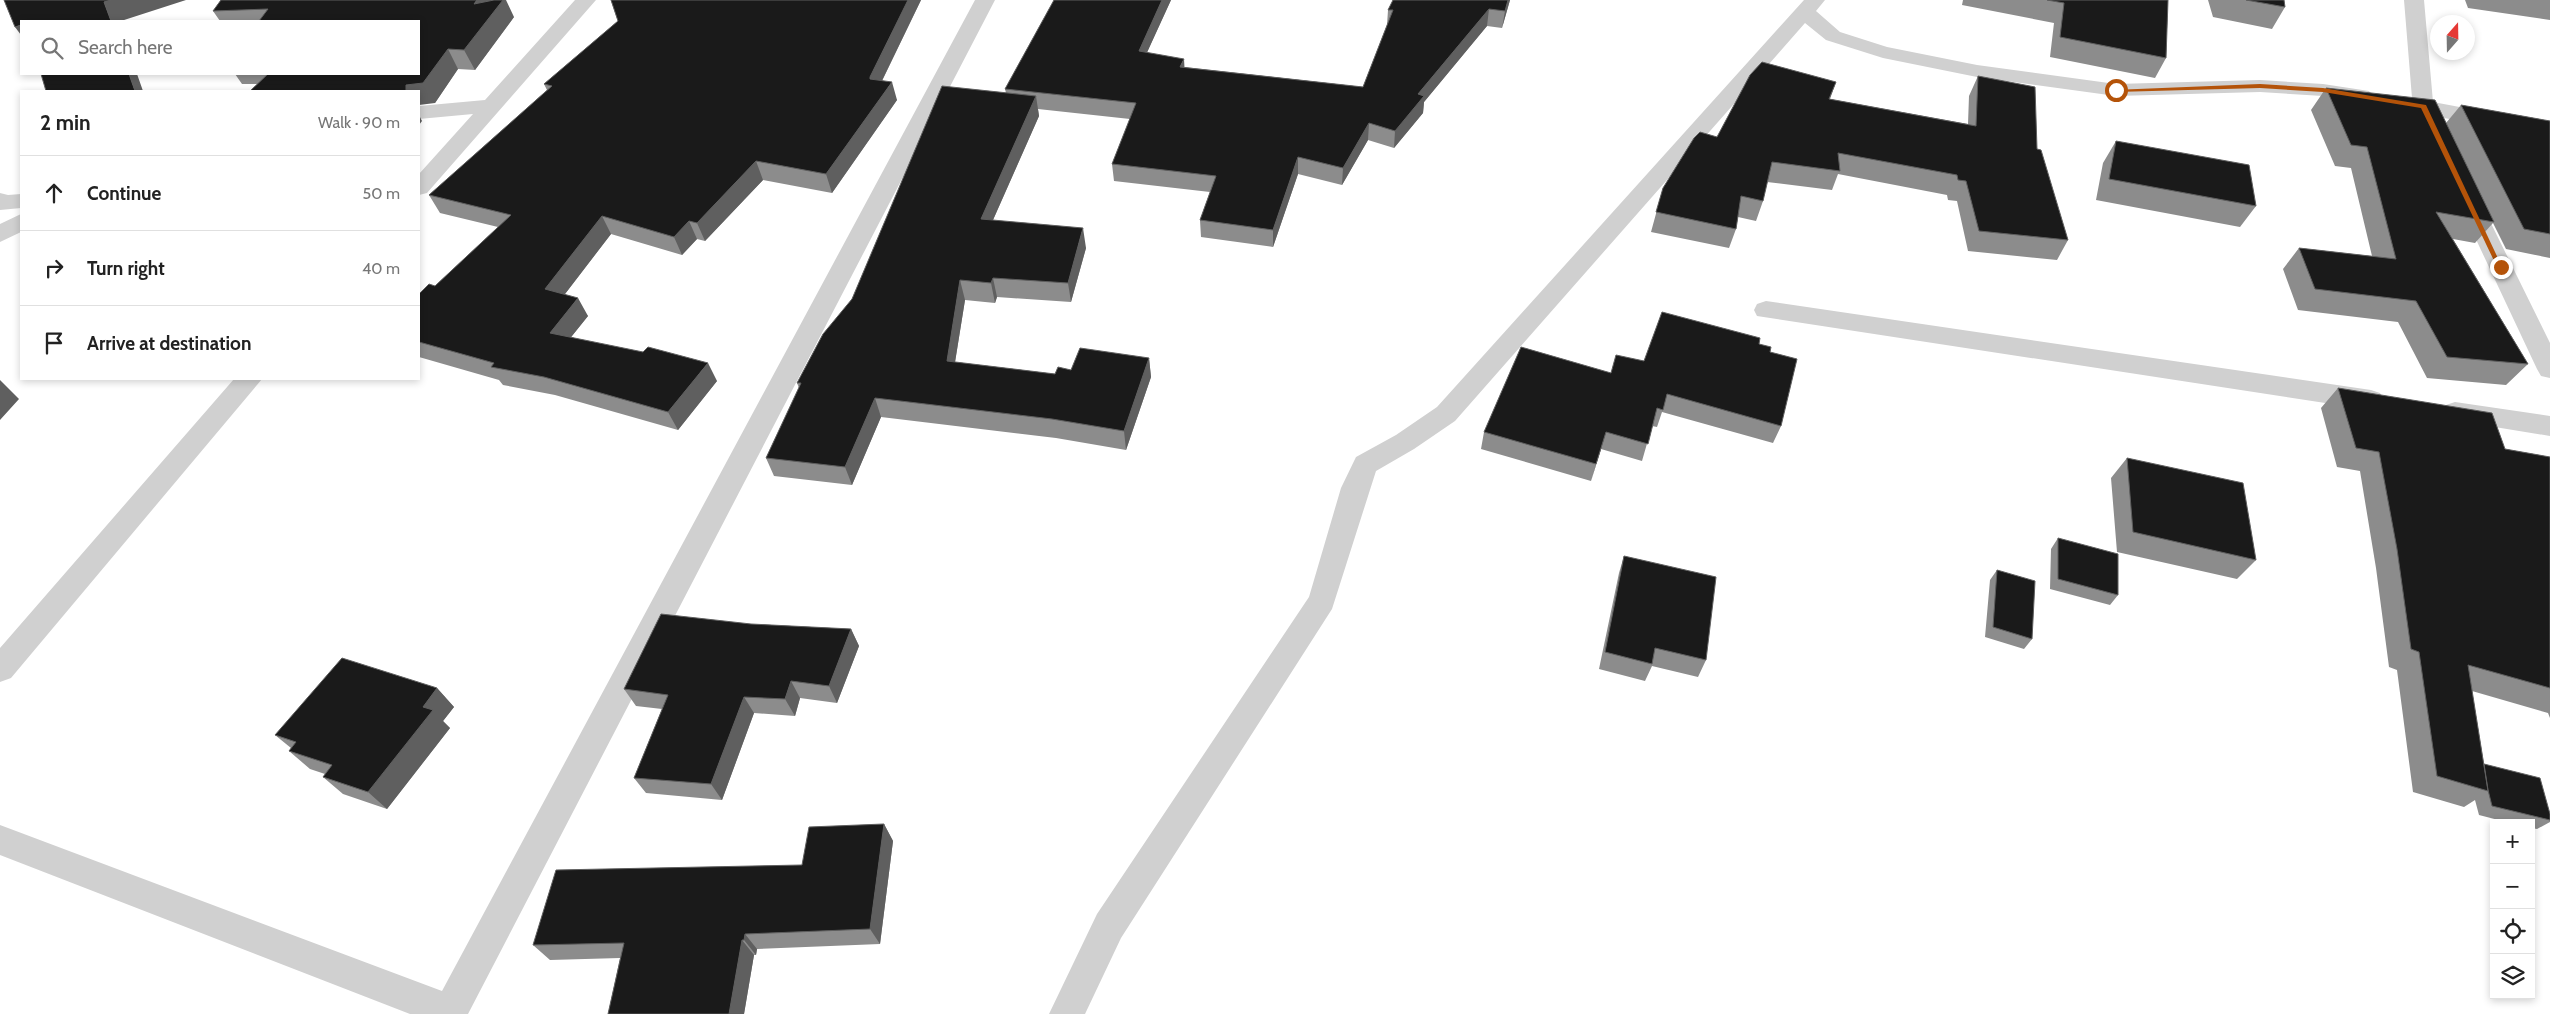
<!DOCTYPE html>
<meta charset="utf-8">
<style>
body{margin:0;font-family:Cabin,sans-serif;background:#f2f2f2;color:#222}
.controls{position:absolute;right:15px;bottom:15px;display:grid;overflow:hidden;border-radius:0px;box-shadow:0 2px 8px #0003}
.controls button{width:45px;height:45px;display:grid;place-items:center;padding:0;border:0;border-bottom:1px solid #e0e0e0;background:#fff;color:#222;font:25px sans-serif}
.compass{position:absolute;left:2430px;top:15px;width:45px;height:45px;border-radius:50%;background:#fff;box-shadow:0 2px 8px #0003;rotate:20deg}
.stop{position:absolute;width:15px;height:15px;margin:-11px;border:4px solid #b45309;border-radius:50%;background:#fff}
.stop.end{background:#b45309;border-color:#fff;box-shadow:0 1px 5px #0008}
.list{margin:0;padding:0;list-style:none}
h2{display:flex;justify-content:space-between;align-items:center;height:65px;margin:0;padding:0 20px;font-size:21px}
h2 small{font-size:16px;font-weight:400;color:#767676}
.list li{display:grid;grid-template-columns:32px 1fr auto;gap:15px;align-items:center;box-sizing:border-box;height:75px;padding:0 20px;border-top:1px solid #e0e0e0}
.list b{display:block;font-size:19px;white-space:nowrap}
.list em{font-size:16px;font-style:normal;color:#767676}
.icon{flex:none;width:28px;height:28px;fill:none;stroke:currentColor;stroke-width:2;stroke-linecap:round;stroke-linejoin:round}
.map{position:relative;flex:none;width:2550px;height:1014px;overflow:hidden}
.search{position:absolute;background:#fff;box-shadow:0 2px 8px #0003;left:20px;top:20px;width:400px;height:55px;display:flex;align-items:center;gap:12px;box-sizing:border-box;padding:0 18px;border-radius:0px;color:#767676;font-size:19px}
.panel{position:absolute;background:#fff;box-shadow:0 2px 8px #0003;left:20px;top:90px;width:400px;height:290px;border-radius:0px}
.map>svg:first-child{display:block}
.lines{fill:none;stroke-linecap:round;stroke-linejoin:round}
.street{fill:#d0d0d0;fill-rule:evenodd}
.wall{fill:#8c8c8c}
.shaded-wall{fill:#5f5f5f}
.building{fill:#1a1a1a;stroke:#5f5f5f}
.route{fill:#b45309}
</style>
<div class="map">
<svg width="2550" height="1014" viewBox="0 0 2550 1014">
<rect width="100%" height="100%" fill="#fff"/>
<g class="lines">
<path class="street" d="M575 0H596L427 193 419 195V174L473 114 419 119V106L485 100Z
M975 0H995L468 1014H410L0 855V825L442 991Z
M1804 0H1825L1816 11 1840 32 1887 47 1977 65 2116 84 2260 80 2323 84 2369 91 2373 96 2369 101 2362 102 2323 96 2260 92 2116 96 1977 77 1883 58 1826 40 1805 23 1455 421 1414 449 1376 471 1332 609 1121 938 1085 1014H1049L1097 914 1309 597 1341 488 1356 457 1396 435 1437 407Z
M2404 0H2424L2433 102 2550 124V138L2439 117 2442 122 2439 127 2431 129 2423 127 2415 112 2394 108 2391 103 2394 98 2402 97 2412 98Z
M2468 192 2476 194 2479 199 2550 343V378L2541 376 2537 369 2457 199 2460 194Z
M0 193 8 195 21 194V208L0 210Z
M21 214V232L0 242V224Z
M1766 301 2371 390 2380 393 2384 400 2380 407 2371 410 1757 316 1754 310 1757 304Z
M234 379H262L11 678 0 682V648Z
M2455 402 2550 416V436L2446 419 2442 412 2446 405Z"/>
</g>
<path class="wall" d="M221 0 514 17 475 70 458 69 435 103 258 84H242L235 74H419V21H220L213 11Z
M611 0H921L882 81 897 100 832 193 763 180 705 241 697 239 682 255 611 234 565 294 588 316 571 337 717 381 678 430 555 395 503 385 499 380 419 357V294L435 286 498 227 440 213 429 195 547 90 544 84 618 21Z
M1054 0H1171L1147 52 1184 67 1363 87 1387 25 1388 10 1393 0H1510L1502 28 1487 26 1424 102 1423 113 1394 148 1368 140 1342 185 1298 174 1273 247 1201 237 1200 220 1210 192 1114 181 1112 164 1130 119 1038 109 1039 116 993 220 1086 248 1071 302 997 297 995 303 965 300 955 362 1055 374 1071 370 1149 358 1151 377 1126 450 1056 438 881 417 852 485 774 476 766 458 799 388 797 383 852 299 1006 93 1005 89Z
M1963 0H2168L2166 58 2155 78 2050 57 2054 23 1962 5Z
M2208 0H2284L2285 7 2272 29 2213 17Z
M2465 0H2550V20L2468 8Z
M1978 76 2037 149 2068 240 2057 260 1968 251 1957 201 1948 200 1947 195 1838 174 1832 190 1767 182 1763 201 1756 221 1738 217 1736 229 1729 248 1651 232 1663 188 1717 137 1836 82 1830 99 1968 124 1969 96Z
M2326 88 2446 123 2461 105 2550 121V258L2506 249 2493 223 2475 243 2453 239 2528 364 2506 385 2427 378 2398 322 2298 310 2283 269 2299 248 2372 256 2351 168 2335 166 2311 110Z
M2116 141 2256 206 2240 227 2096 200 2103 163Z
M1759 344 1770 352 1781 426 1773 443 1662 412 1657 427 1652 426 1642 461 1601 449 1591 481 1481 449 1484 432 1611 373Z
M2338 388 2505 449 2550 457V718L2548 713 2472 691 2484 764 2550 814V822L2537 829 2531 828V823H2510L2479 815 2475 800 2464 807 2413 792 2397 670 2389 667 2376 568 2360 471 2337 467 2321 408Z
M2127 458 2256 560 2237 579 2117 552 2111 478Z
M2058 538 2118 595 2110 605 2050 589 2051 549Z
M1624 556 1706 660 1698 677 1652 666 1645 681 1599 669 1619 573Z
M1997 570 2032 639 2024 649 1985 637 1990 580Z
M751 624 851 629 859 646 837 703 800 698 795 716 754 713 722 800 646 793 634 778 662 709 636 706 624 689Z
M437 688 454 707 443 721 450 728 387 809 343 794 323 777 325 774 310 769 289 751 291 748 275 735Z
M884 824 893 841 880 944 757 949 756 955H754L744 1014H608L620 958 550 960 533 945 802 865Z"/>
<path class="shaded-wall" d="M111 0H186L121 21H111L104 2Z
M477 0H506L514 17 475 70 464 50 474 4Z
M908 0H921L875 95 870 77Z
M1162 0H1171L1140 68 1139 51Z
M1508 0H1510L1502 28 1505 11Z
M1489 9 1487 26 1424 102 1423 113 1394 148 1395 131 1418 94Z
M21 25V35L15 27Z
M448 49 458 69 435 103 419 105V91H406V85Z
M1184 59 1185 76 1180 67Z
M129 74H137L143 91H135Z
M892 82 897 100 832 193 826 174Z
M1036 96 1039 116 985 238 981 219Z
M419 115 422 121 419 125Z
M1369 123 1368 140 1342 185 1343 168Z
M1298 157V174L1273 247V230Z
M756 161 763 180 705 241 697 223Z
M602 216 611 234 555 307 545 289Z
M689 221 697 239 682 255 674 237Z
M1083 228 1086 248 1071 302 1068 283Z
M993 278 997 297 995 303 991 283Z
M960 280 965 300 952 381 947 361Z
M578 298 588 316 560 351 550 333Z
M1149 358 1151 377 1126 450 1124 431Z
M708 363 717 381 678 430 668 412Z
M0 380 19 399 0 420Z
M875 398 881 417 852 485 845 467Z
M1606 432 1601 449 1591 481 1596 464Z
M851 629 859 646 837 703 829 686Z
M791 681 800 698 795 716 785 699Z
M437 688 454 707 443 721 450 728 387 809 368 792 423 707Z
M744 697 754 713 722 800 711 784Z
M884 824 893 841 880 944 870 929Z
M745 934 757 949 756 955 744 940Z
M742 940 754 955 744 1014H729Z"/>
<path class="building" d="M4 0H111L104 2 111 21H21V25L15 27Z
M221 0H477L474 4 494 0H503L464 50 448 49 423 83 406 85V91H250L268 74H419V21H259L268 9 213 11Z
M611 0H908L870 77V79L892 82 826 174 756 161 697 223 689 221 674 237 602 216 545 289 578 298 550 333 643 352 648 347 708 363 668 412 544 377 491 367 494 363 419 342V294L429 284 435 286 511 215 429 195 552 86 544 84 618 21Z
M1054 0H1162L1139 51 1184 59 1180 67 1363 87 1393 10H1388L1393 0H1508L1505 11 1489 9 1418 94 1424 96 1395 131 1369 123 1343 168 1298 157 1273 230 1200 220 1216 176 1112 164 1136 103 1005 89Z
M2047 0H2168L2166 58 2060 37 2064 3Z
M2246 0H2284L2285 7Z
M1762 62 1836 82 1829 99 1976 126 1978 76 2035 87 2037 149 2041 150 2068 240 1979 231 1966 181 1958 180 1957 175 1838 153 1840 171 1772 162 1763 201 1741 196 1736 229 1656 212 1663 188 1694 138 1700 132 1717 137 1750 75Z
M41 74H129L135 91H46Z
M942 86 1036 96 981 219 1083 228 1068 283 993 278 991 283 960 280 947 361 1055 374 1058 367 1071 370 1080 348 1149 358 1124 431 1052 419 875 398 845 467 766 458 801 383H797L823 334 852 299Z
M2326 88 2435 100 2494 222 2436 212 2528 364 2447 357 2416 301 2315 289 2299 248 2396 259 2367 147 2351 145Z
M2461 105 2550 121V234L2524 229Z
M2116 141 2249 165 2256 206 2109 179Z
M1662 312 1760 338 1759 344 1771 347 1770 352 1797 359 1781 426 1667 394 1663 410 1657 408 1648 444 1606 432 1596 464 1484 432 1521 347 1611 373 1616 355 1644 361Z
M2338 388 2492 413 2505 449 2550 457V688L2468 665 2488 791 2437 776 2419 652 2411 649 2397 549 2379 452 2356 448Z
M2127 458 2243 483 2256 560 2133 532Z
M2058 538 2118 554V595L2058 579Z
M1624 556 1716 577 1706 660 1655 648 1652 664 1605 652Z
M1997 570 2035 581 2032 639 1993 627Z
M661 614 751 624 851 629 829 686 791 681 785 699 744 697 711 784 634 778 668 695 624 689Z
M342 658 437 688 423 707 433 710 368 792 323 777 332 765 289 751 296 742 275 735Z
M2484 764 2540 778 2550 814V820L2492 806 2488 790Z
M884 824 870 929 745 934 744 940H742L729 1014H608L624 943 533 945 556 870 802 865 809 827Z"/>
<path class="route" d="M2260 84 2323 88 2426 105 2503 269 2497 267 2421 108 2323 92 2260 88 2116 92 2113 90Z"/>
</svg>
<div class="controls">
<button>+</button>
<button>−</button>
<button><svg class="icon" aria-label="locate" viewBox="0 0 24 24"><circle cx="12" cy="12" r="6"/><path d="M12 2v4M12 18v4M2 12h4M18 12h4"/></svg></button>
<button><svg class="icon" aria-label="layers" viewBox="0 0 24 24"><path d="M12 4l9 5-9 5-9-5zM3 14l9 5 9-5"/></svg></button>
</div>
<svg class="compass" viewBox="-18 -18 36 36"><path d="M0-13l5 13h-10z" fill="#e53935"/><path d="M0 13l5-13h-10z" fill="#767676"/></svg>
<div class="stop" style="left:2116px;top:90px"></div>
<div class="stop end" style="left:2501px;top:267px"></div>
<div class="search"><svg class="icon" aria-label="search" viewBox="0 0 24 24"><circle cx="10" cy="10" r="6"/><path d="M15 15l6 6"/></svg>Search here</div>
<section class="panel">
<h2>2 min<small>Walk · 90 m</small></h2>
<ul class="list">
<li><svg class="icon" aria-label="ahead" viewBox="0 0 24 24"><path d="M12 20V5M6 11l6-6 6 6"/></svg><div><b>Continue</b></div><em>50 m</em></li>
<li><svg class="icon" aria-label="right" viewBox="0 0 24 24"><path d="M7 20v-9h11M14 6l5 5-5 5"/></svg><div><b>Turn right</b></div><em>40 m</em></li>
<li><svg class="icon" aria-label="arrive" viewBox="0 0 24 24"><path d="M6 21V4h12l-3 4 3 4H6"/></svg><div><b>Arrive at destination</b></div></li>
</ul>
</section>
</div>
